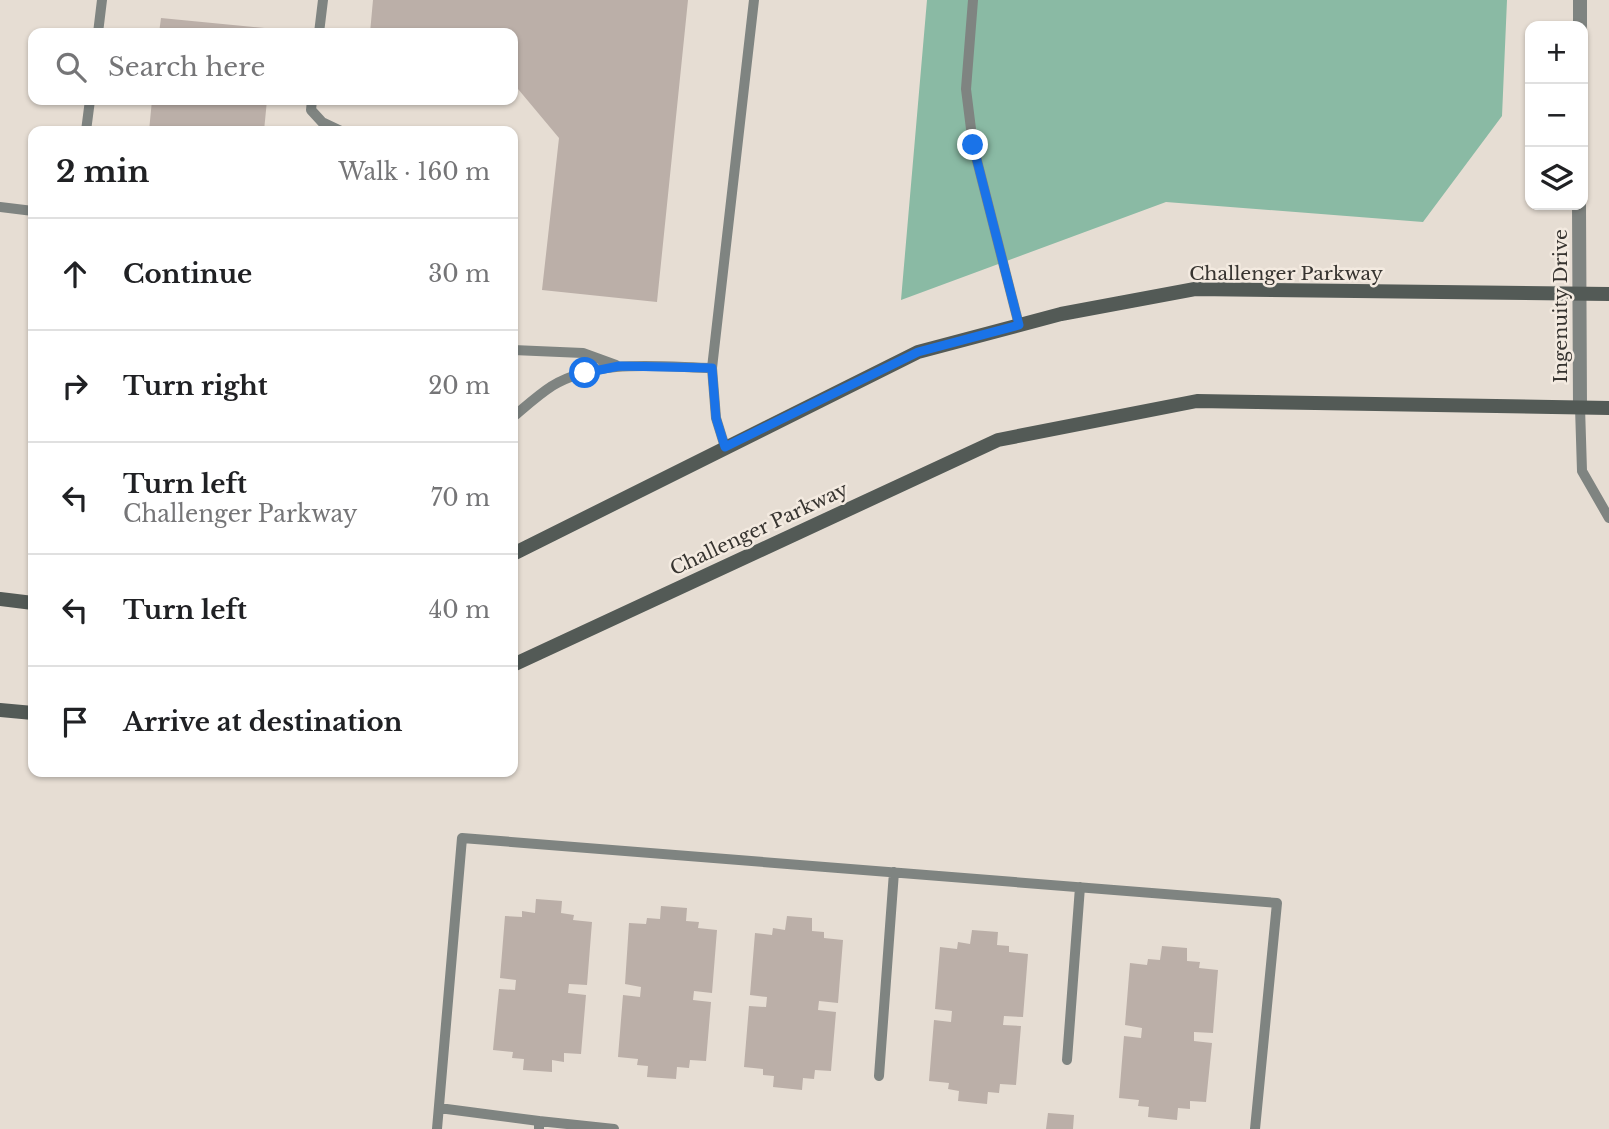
<!DOCTYPE html>
<meta charset="utf-8">
<style>
body{margin:0;font-family:"Libre Baskerville",serif;background:#f2f2f2;color:#202124}
.controls{position:absolute;right:21px;top:21px;display:grid;overflow:hidden;border-radius:14px;box-shadow:0 2px 5px #0004}
.controls button{width:63px;height:63px;display:grid;place-items:center;padding:0;border:0;border-bottom:2px solid #e0e0e0;background:#fff;color:#202124;font:35px sans-serif}
.stop{position:absolute;width:21px;height:21px;margin:-16px;border:5px solid #1a73e8;border-radius:50%;background:#fff}
.stop.end{background:#1a73e8;border-color:#fff;box-shadow:0 2px 7px #0008}
.list{margin:0;padding:0;list-style:none}
h2{display:flex;justify-content:space-between;align-items:center;height:91px;margin:0;padding:0 28px;font-size:30px}
h2 small{font-size:23px;font-weight:400;color:#757577}
.list li{display:grid;grid-template-columns:46px 1fr auto;gap:21px;align-items:center;box-sizing:border-box;height:112px;padding:0 28px;border-top:2px solid #e0e0e0}
.list b{display:block;font-size:26px;white-space:nowrap}
.list p{margin:0;font-size:23px;white-space:nowrap;color:#757577}
.list em{font-size:23px;font-style:normal;color:#757577}
.icon{flex:none;width:38px;height:38px;fill:none;stroke:currentColor;stroke-width:2;stroke-linecap:round;stroke-linejoin:round}
.map{position:relative;flex:none;width:1609px;height:1129px;overflow:hidden}
.search{position:absolute;background:#fff;box-shadow:0 2px 5px #0004;left:28px;top:28px;width:490px;height:77px;display:flex;align-items:center;gap:18px;box-sizing:border-box;padding:0 24px;border-radius:14px;color:#757577;font-size:26px}
.panel{position:absolute;background:#fff;box-shadow:0 2px 5px #0004;left:28px;top:126px;width:490px;height:651px;border-radius:14px}
.map>svg:first-child{display:block}
.green{fill:#8abaa4}
.building{fill:#bbafa8}
.lines{fill:none;stroke-linecap:round;stroke-linejoin:round}
.service{stroke:#7f8481;stroke-width:10}
.minor{stroke:#7f8481;stroke-width:14}
.secondary{stroke:#535a56;stroke-width:14}
.route{stroke:#1a73e8;stroke-width:9}
.labels{text-anchor:middle;dominant-baseline:central;stroke-width:5;stroke-linejoin:round;paint-order:stroke}
.street-label{font-size:19px;fill:#373430;stroke:#f3eae0}
</style>
<div class="map">
<svg width="1609" height="1129" viewBox="0 0 1609 1129">
<rect width="100%" height="100%" fill="#e6ddd3"/>
<path class="green" d="M927 0H1507L1502 116 1423 222 1166 202 901 300Z"/>
<path class="building" d="M373 0H688L657 302 542 290 559 138 518 89 513 88V33H370Z
M161 18 275 29 274 33H159Z
M152 100H267L264 131H149Z
M536 899 562 901 561 913 574 915 573 920 592 922 587 985 569 984 568 993 586 995 581 1054 564 1053V1062L552 1060V1072L523 1070 524 1059 512 1058 513 1052 493 1050 499 989 515 990 516 980 500 978 505 916 522 917V911L535 913Z
M661 906 687 908 686 921 699 922 698 928 717 930 712 993 694 991 693 1000 711 1002 706 1061 690 1060 689 1068 677 1067 676 1079 647 1077 648 1066 637 1065 638 1059 618 1057 623 995 640 997 641 987 625 984 629 923 646 924 647 918 660 919Z
M787 916 812 918V931L824 932V938L843 940 838 1003 819 1001 818 1010 836 1012 831 1071 815 1070 814 1079 803 1078 802 1090 773 1087 774 1076 763 1075V1069L744 1067 749 1006 766 1007 767 997 750 995 755 933 772 935 773 928 785 930Z
M972 930 998 932 997 945 1009 946V952L1028 954 1023 1017 1004 1016 1003 1025 1021 1026 1016 1085 1000 1084 999 1093 988 1092 987 1104 958 1101 959 1091 948 1089 949 1083 929 1081 934 1020 951 1022 952 1011 935 1009 940 947 957 949 958 942 970 944Z
M1162 946 1187 948V961L1200 962 1199 968 1218 970 1213 1033 1194 1032V1041L1212 1043 1206 1102 1190 1101V1109L1178 1108 1177 1120 1148 1117 1149 1107 1138 1106 1139 1100 1119 1098 1124 1036 1141 1038 1142 1028 1125 1025 1130 963 1147 965 1148 959 1160 960Z
M1048 1113 1074 1115 1073 1129H1046Z"/>
<g class="lines">
<path class="service" d="M973 0 966 89 973 145 1019 325
M98 33 102 0
M319 33 323 0
M312 100 311 110 322 122 341 131
M86 131 90 100
M0 207 33 211
M513 350 583 353 616 365
M1580 407 1582 471 1609 518
M513 417C525 407 538 395 552 386 599 358 660 367 712 368
M725 447 716 418 712 368 754 0
M1067 1060 1080 887
M879 1076 894 872
M439 1108 539 1121V1129
M539 1121 614 1129
M437 1129 462 838 1277 903 1255 1129"/>
<path class="minor" d="M1580 26V0
M1579 205 1580 407"/>
<path class="secondary" d="M513 554 918 352 1061 314 1195 289 1609 294
M0 599 33 603
M513 665 998 440 1197 401 1609 408
M0 710 33 713"/>
</g>
<g class="lines">
<path class="route" d="M585 373 619 366 712 368 716 418 725 447 918 352 1019 325 973 145"/>
</g>
<g class="labels">
<g class="street-label">
<text x="1286" y="273">Challenger Parkway</text>
<text transform="translate(1560 306) rotate(-90)">Ingenuity Drive</text>
<text transform="translate(759 529) rotate(-25)">Challenger Parkway</text>
</g>
</g>
</svg>
<div class="controls">
<button>+</button>
<button>−</button>
<button><svg class="icon" aria-label="layers" viewBox="0 0 24 24"><path d="M12 4l9 5-9 5-9-5zM3 14l9 5 9-5"/></svg></button>
</div>
<div class="stop" style="left:585px;top:373px"></div>
<div class="stop end" style="left:973px;top:145px"></div>
<div class="search"><svg class="icon" aria-label="search" viewBox="0 0 24 24"><circle cx="10" cy="10" r="6"/><path d="M15 15l6 6"/></svg>Search here</div>
<section class="panel">
<h2>2 min<small>Walk · 160 m</small></h2>
<ul class="list">
<li><svg class="icon" aria-label="ahead" viewBox="0 0 24 24"><path d="M12 20V5M6 11l6-6 6 6"/></svg><div><b>Continue</b></div><em>30 m</em></li>
<li><svg class="icon" aria-label="right" viewBox="0 0 24 24"><path d="M7 20v-9h11M14 6l5 5-5 5"/></svg><div><b>Turn right</b></div><em>20 m</em></li>
<li><svg class="icon" aria-label="left" viewBox="0 0 24 24"><path d="M17 20v-9H6M10 6l-5 5 5 5"/></svg><div><b>Turn left</b><p>Challenger Parkway</p></div><em>70 m</em></li>
<li><svg class="icon" aria-label="left" viewBox="0 0 24 24"><path d="M17 20v-9H6M10 6l-5 5 5 5"/></svg><div><b>Turn left</b></div><em>40 m</em></li>
<li><svg class="icon" aria-label="arrive" viewBox="0 0 24 24"><path d="M6 21V4h12l-3 4 3 4H6"/></svg><div><b>Arrive at destination</b></div></li>
</ul>
</section>
</div>
